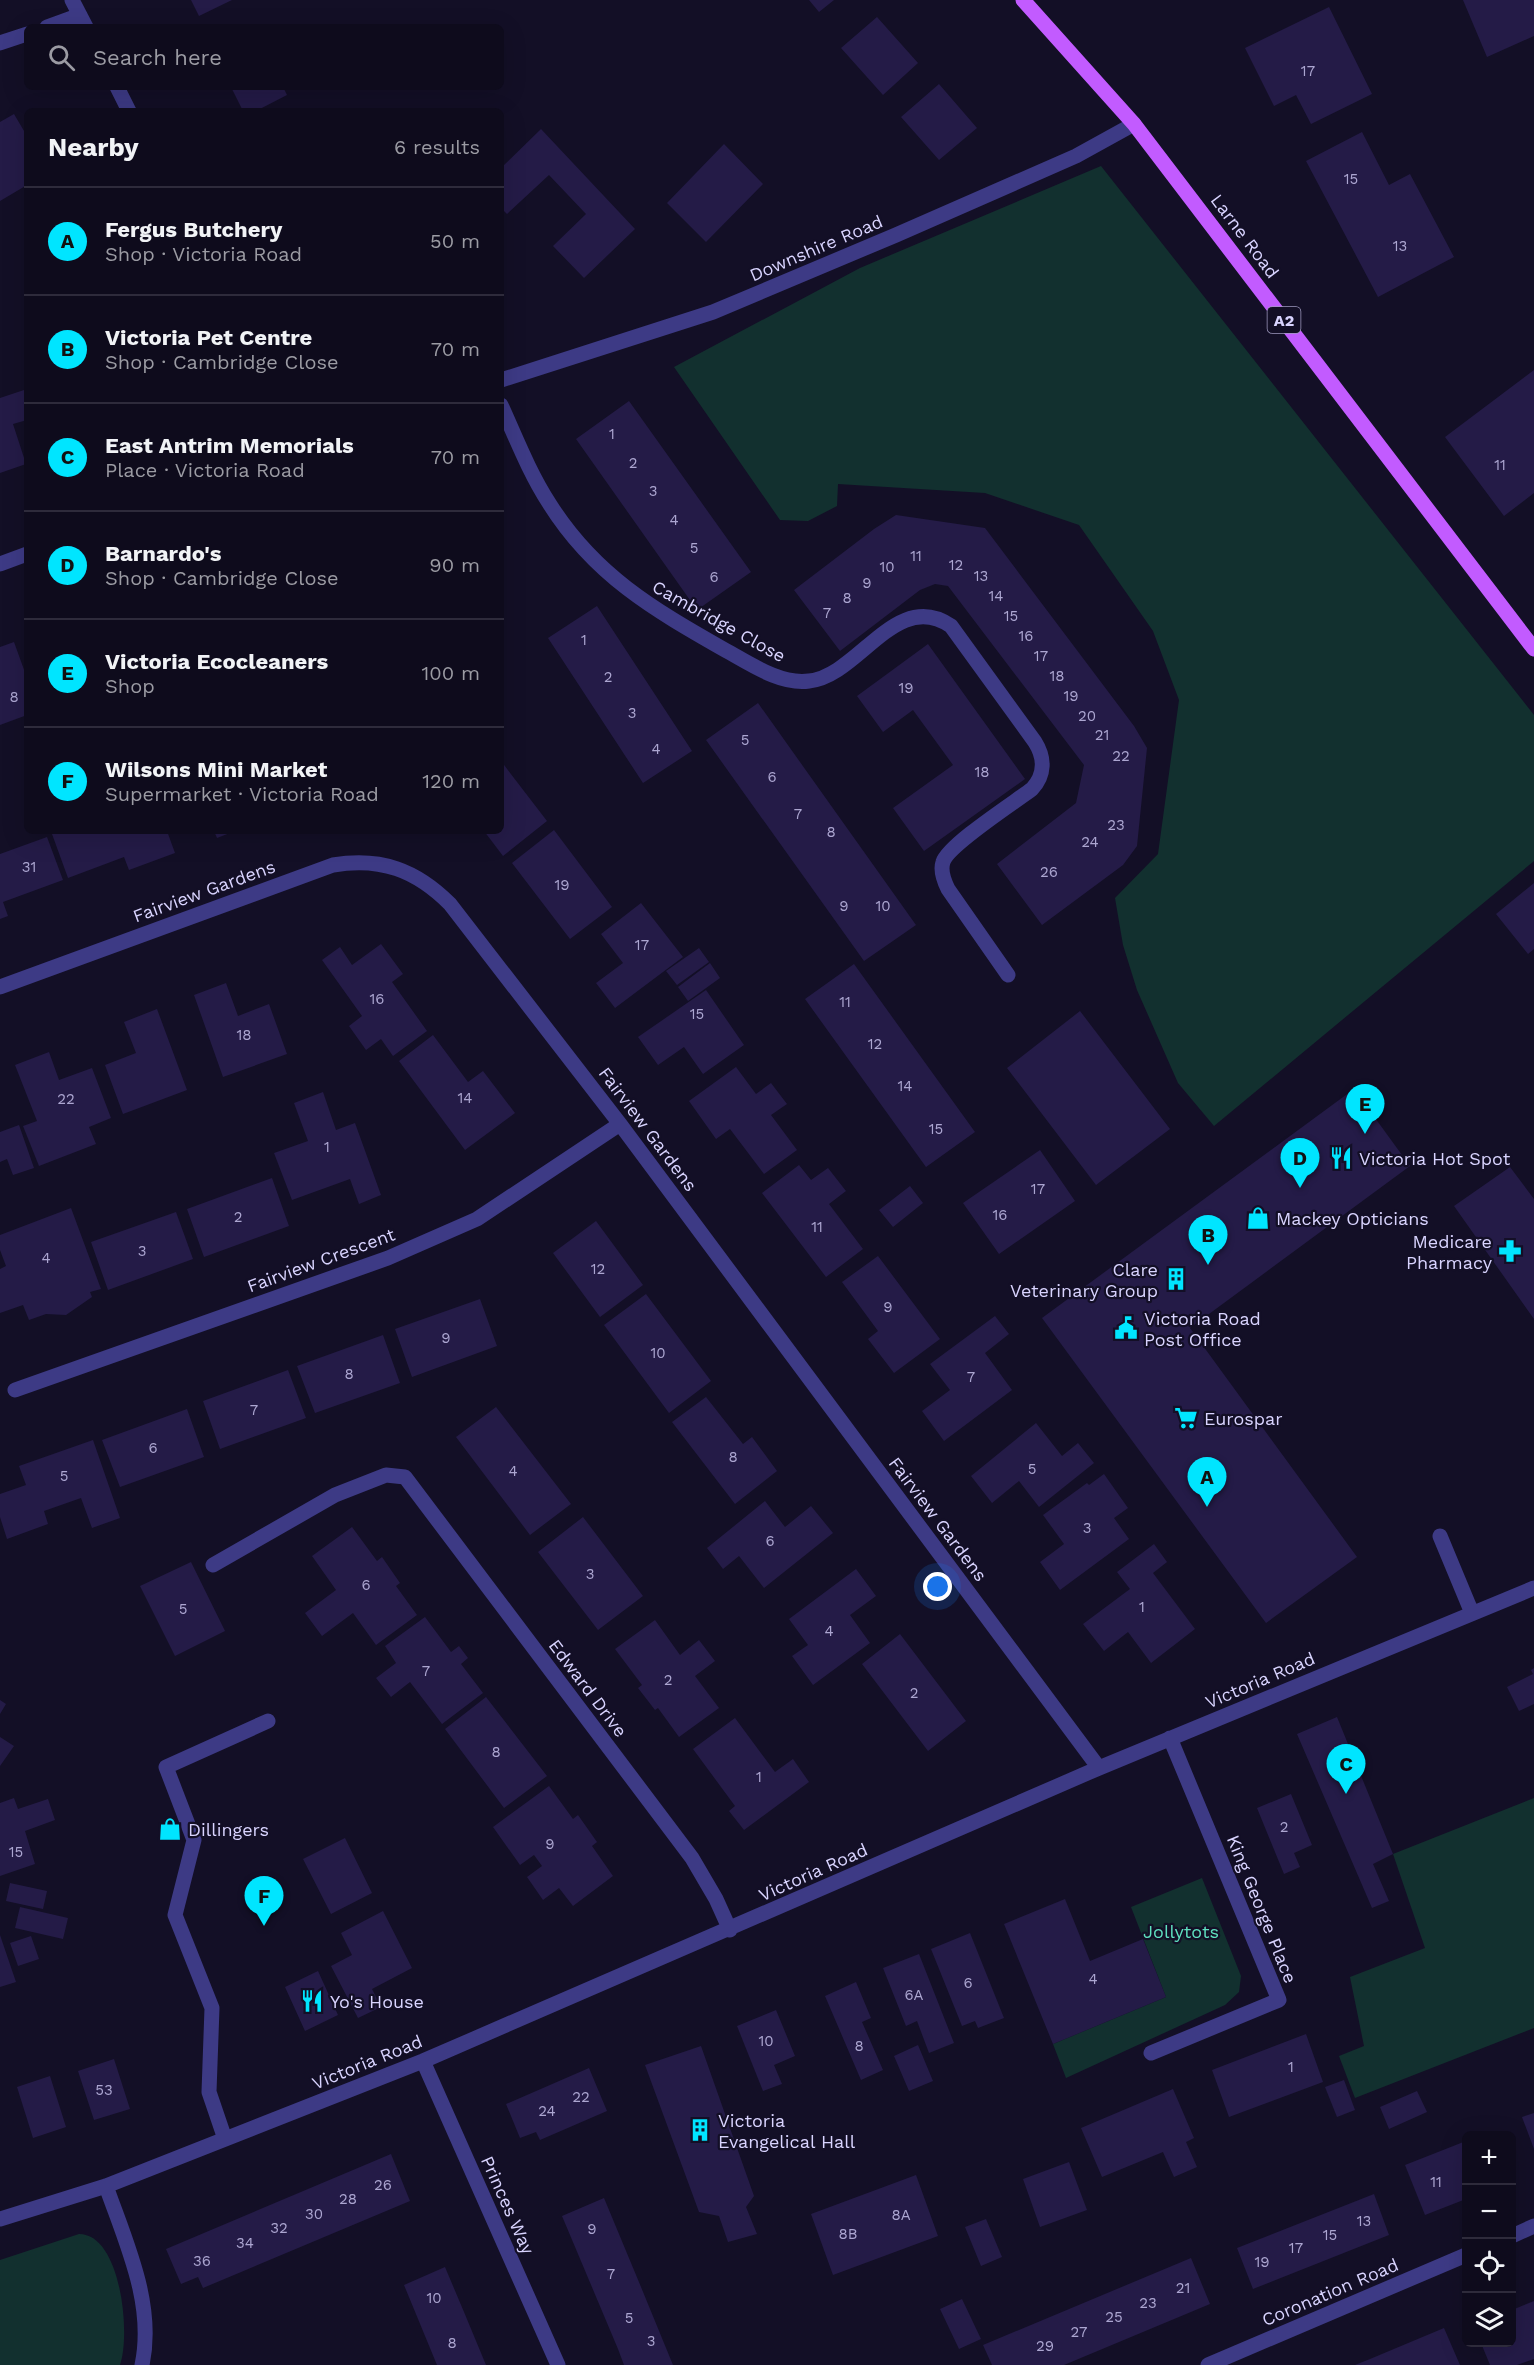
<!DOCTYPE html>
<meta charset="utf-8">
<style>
body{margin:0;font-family:"Work Sans",sans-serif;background:#1c1929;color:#f1f3f6}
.controls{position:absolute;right:18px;bottom:18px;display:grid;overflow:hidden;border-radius:9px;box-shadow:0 6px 24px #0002}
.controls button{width:54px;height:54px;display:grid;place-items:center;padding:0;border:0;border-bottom:2px solid #2e2b3b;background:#0e0b1c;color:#f1f3f6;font:30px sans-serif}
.you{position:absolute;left:938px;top:1587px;width:21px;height:21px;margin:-15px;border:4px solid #fff;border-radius:50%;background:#1a73e8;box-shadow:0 0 0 9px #1a73e833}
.badge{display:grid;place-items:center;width:39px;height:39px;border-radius:50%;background:#00e5ff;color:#111;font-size:20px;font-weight:700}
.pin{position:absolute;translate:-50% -50px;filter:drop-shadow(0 2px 3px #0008)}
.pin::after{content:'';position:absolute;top:32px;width:21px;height:18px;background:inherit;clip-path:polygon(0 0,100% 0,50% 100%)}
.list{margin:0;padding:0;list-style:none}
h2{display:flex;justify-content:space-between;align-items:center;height:78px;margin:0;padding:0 24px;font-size:26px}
h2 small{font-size:20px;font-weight:400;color:#9b9ba3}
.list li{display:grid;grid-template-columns:39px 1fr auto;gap:18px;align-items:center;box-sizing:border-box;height:108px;padding:0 24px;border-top:2px solid #2e2b3b}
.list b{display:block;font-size:22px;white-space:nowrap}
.list p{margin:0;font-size:20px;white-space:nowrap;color:#9b9ba3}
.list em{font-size:20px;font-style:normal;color:#9b9ba3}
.icon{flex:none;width:33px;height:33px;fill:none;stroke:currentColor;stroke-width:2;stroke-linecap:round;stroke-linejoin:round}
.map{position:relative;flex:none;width:1534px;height:2365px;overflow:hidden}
.search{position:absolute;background:#0e0b1c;box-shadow:0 6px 24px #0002;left:24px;top:24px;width:480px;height:66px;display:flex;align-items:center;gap:15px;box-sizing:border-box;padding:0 21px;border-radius:9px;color:#9b9ba3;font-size:22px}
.panel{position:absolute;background:#0e0b1c;box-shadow:0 6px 24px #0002;left:24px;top:108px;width:480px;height:726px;border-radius:9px}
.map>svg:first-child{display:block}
.green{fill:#12302f}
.building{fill:#241b47}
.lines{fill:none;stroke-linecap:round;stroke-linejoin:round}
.minor{stroke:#3d3a85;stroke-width:15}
.major{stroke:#c25bff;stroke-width:15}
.labels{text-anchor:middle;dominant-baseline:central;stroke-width:4.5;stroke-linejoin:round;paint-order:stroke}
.number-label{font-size:15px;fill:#aca6d1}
.shield{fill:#130f26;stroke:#9e99be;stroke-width:1.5}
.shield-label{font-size:16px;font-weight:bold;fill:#d9d4ff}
.street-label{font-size:18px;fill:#d9d4ff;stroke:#130f26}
.poi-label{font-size:18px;fill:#d9d4ff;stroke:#130f26;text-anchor:start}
.park-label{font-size:18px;fill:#5fe0c0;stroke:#130f26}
</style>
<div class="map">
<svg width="1534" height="2365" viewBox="0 0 1534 2365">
<rect width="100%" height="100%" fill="#130f26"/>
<path class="green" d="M1101 166 1534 715V861L1214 1126 1178 1083 1137 990 1123 945 1115 898 1158 854 1179 700 1153 631 1079 525 985 493 838 484 837 506 808 521 780 520 674 367 860 268Z
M1534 1798V2028L1355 2098 1339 2056 1364 2046 1350 1977 1425 1948 1393 1854Z
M1202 1878 1241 1976 1239 1992 1225 2005 1066 2078 1053 2044 1166 1997 1131 1907Z
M79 2234C121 2234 131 2334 120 2365H0V2260Z"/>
<path class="building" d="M191 0H232L199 16Z
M809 0H834L819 12Z
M1463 0H1534V36L1487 57Z
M1329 7 1372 94 1311 124 1296 95 1274 106 1245 48Z
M877 17 918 63 883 95 841 48Z
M939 84 977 128 939 160 901 117Z
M231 87H283L287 95 256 111H243Z
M14 114 27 136V185L0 201V122Z
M541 129 635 229 584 278 553 246 586 214 549 175 507 214 501 208V168Z
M1362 132 1389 185 1410 174 1454 257 1378 297 1306 161Z
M724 144 763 184 706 242 667 203Z
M1534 370V493L1504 516 1445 437Z
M27 389V420L13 424 26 464 0 473V398Z
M629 401 751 572 697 610 576 439Z
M896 515 985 528 1134 726 1147 748 1137 846 1123 865 1042 925 997 864 1076 803 1084 765 948 586 935 584 920 590 840 651 794 590 874 529Z
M597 606 692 751 643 783 548 638Z
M14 642 27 678V715L0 725V647Z
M928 644 1025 779 924 851 893 808 953 765 913 710 883 732 857 696Z
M758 703 916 925 864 961 706 740Z
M501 761 547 821 503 856 484 831H501Z
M554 830 612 907 570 939 512 863Z
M61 831H167L175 853 129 870 124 857 68 878 52 834Z
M214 831H235L217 838Z
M47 837 63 880 3 902 8 916 0 919V854Z
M1534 883V949L1528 954 1496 914Z
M641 903 683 957 615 1008 596 983 623 963 601 934Z
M381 944 403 974 392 982 427 1031 393 1056 381 1039 366 1050 349 1026 362 1016 322 960 340 947 352 965Z
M699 948 709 962 677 985 666 971Z
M710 963 720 978 688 1001 678 987Z
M854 964 975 1132 926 1167 805 999Z
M226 983 238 1016 269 1004 287 1054 223 1077 194 995Z
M706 990 744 1045 703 1074 684 1047 658 1065 638 1037Z
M157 1009 187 1090 123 1114 105 1065 136 1053 124 1022Z
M1080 1011 1170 1129 1096 1185 1007 1068Z
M433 1035 468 1082 483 1071 515 1113 465 1150 399 1061Z
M49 1052 59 1080 92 1068 111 1118 89 1127 96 1144 39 1166 23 1126 37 1121 15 1065Z
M736 1067 756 1094 771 1083 787 1104 771 1115 797 1150 764 1174 730 1129 716 1139 689 1101Z
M1354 1089 1410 1166 1190 1328 1357 1557 1266 1623 1042 1318Z
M323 1092 336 1130 355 1123 381 1195 359 1204 350 1179 292 1200 274 1153 308 1141 294 1103Z
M19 1125 34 1168 13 1175 7 1159 0 1162V1132Z
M1040 1150 1075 1201 999 1254 963 1203Z
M799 1165 811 1180 828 1168 846 1191 829 1204 863 1249 826 1277 762 1193Z
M1510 1167 1534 1199V1319L1454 1206Z
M272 1178 289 1226 204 1257 187 1209Z
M910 1186 923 1203 893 1227 879 1210Z
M71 1208 101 1289 90 1292 92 1297 66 1315 46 1314 29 1320 23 1305 0 1313V1269L6 1266 0 1250V1235Z
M176 1212 193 1259 108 1290 91 1242Z
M596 1221 643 1285 600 1317 553 1253Z
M878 1256 940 1339 894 1373 868 1339 878 1331 842 1282Z
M646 1294 711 1381 669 1413 604 1325Z
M480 1299 497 1346 412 1377 395 1329Z
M995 1316 1009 1334 985 1353 1012 1390 944 1441 922 1411 950 1390 930 1364Z
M383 1335 400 1383 315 1413 297 1366Z
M288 1370 306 1418 220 1449 203 1401Z
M706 1397 743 1444 752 1437 777 1471 735 1504 672 1422Z
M496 1407 571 1504 530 1535 456 1437Z
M187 1409 204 1457 120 1487 102 1440Z
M1036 1423 1062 1456 1078 1443 1094 1463 1039 1507 1019 1481 992 1503 971 1476Z
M93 1440 120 1518 92 1528 81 1498 44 1511 48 1524 7 1539 0 1517V1494L26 1485 19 1466Z
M1104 1474 1128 1508 1114 1518 1129 1539 1060 1590 1040 1562 1064 1544 1043 1515 1087 1483 1089 1485Z
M765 1501 785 1527 811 1506 833 1533 764 1588 739 1556 723 1569 707 1548Z
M583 1517 643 1596 598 1630 538 1552Z
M352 1527 377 1561 382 1557 400 1583 396 1586 417 1615 376 1645 353 1613 322 1636 305 1613 336 1590 312 1556Z
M1154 1544 1167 1562 1153 1573 1195 1629 1151 1663 1128 1632 1104 1651 1083 1624 1130 1589 1117 1572Z
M191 1562 225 1631 175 1656 140 1586Z
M856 1569 876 1596 850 1615 870 1643 813 1685 792 1656 808 1645 789 1619Z
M425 1617 451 1652 459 1646 468 1658 461 1664 483 1693 442 1724 410 1682 391 1697 376 1678 396 1663 385 1646Z
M655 1620 680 1655 699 1640 715 1661 695 1676 719 1708 679 1737 658 1708 655 1710 638 1688 642 1685 615 1649Z
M900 1634 966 1721 928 1751 862 1664Z
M1534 1668V1704L1519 1711 1507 1687 1533 1674 1531 1670Z
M486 1697 547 1776 504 1808 445 1729Z
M0 1700 6 1704 0 1714Z
M1337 1717 1393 1854 1373 1864 1389 1901 1372 1908 1297 1734Z
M735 1718 775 1772 793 1759 809 1782 744 1830 729 1811 735 1806 693 1749Z
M0 1737 14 1746 0 1766Z
M549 1786 573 1819 578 1815 597 1842 592 1846 613 1876 573 1906 559 1888 543 1900 527 1877 542 1866 534 1855 520 1865 493 1827Z
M1291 1794 1312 1845 1294 1853 1300 1867 1284 1874 1257 1808Z
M14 1798 18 1809 48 1799 55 1820 25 1831 35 1864 0 1876V1803Z
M345 1838 372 1893 331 1914 303 1859Z
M10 1883 47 1891 43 1909 6 1901Z
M1065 1899 1090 1961 1143 1939 1166 1997 1053 2044 1004 1924Z
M20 1907 68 1918 63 1939 15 1928Z
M383 1911 412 1968 372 1989 381 2007 358 2018 331 1966 352 1955 341 1933Z
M970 1933 1004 2018 978 2028 975 2021 962 2026 931 1949Z
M0 1935 16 1982 0 1987Z
M31 1936 39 1959 18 1966 10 1943Z
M919 1954 954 2043 929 2053 917 2021 906 2026 883 1968Z
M318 1971 338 2015 305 2031 285 1987Z
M856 1982 871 2018 862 2022 883 2070 861 2080 825 1996Z
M776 2010 795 2056 774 2065 782 2084 763 2091 737 2026Z
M1306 2034 1323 2082 1229 2117 1212 2070Z
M918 2045 933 2081 909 2091 894 2056Z
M701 2046 754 2196 746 2207 757 2234 728 2242 719 2216 699 2212 645 2065Z
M114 2059 130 2109 94 2120 78 2071Z
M589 2068 607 2111 540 2140 536 2132 520 2138 506 2104Z
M50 2076 66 2127 33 2138 17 2087Z
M1344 2080 1355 2110 1337 2117 1325 2087Z
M1173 2089 1194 2138 1186 2142 1197 2167 1174 2177 1163 2152 1102 2177 1081 2128Z
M1417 2091 1427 2112 1389 2129 1380 2107Z
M1534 2113V2149L1522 2117Z
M1466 2141V2199L1425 2215 1405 2165Z
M391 2154 410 2201 203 2288 198 2277 181 2284 166 2249Z
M1069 2162 1087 2210 1040 2227 1023 2179Z
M916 2175 938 2236 833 2275 811 2214Z
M1374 2194 1389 2235 1253 2289 1237 2248Z
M604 2198 641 2287 673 2365H624L618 2349 562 2216Z
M986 2219 1002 2257 981 2266 965 2227Z
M1191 2258 1210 2304 1064 2365H992L983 2345Z
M445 2267 464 2312 486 2365H437L404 2285Z
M962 2299 981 2339 959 2349 940 2309Z
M1534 2301V2359L1517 2365H1490L1481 2343H1512V2310Z
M1444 2328 1460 2365H1355L1370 2359Z"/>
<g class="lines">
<path class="minor" d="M72 0 86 27
M47 27 80 15
M0 43 27 34
M117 87 129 111
M501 380 713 312 896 235 1076 156 1134 124
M501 405C516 438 529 472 549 503 594 575 653 609 725 650 749 663 780 685 809 681 859 676 896 588 951 626L1035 742C1045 758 1045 775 1032 789 1015 802 948 845 943 862 940 871 944 881 948 889L1008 975
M0 564 27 554
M0 987 333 865C381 857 416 870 450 904L620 1124 1099 1768
M15 1390 388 1258 477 1219 620 1124
M1440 1536 1472 1613
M213 1565 335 1495 386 1475 405 1477 692 1858 716 1899 730 1930
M1151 2053 1279 2000 1170 1738
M423 2061 558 2365
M225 2139 209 2092 212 2008 175 1915 194 1840 166 1767 268 1721
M106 2186C126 2243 155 2304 142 2365
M0 2219 106 2186 423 2061 1099 1768 1534 1588
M1512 2236 1534 2226
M1208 2365 1466 2255"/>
<path class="major" d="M1023 0 1134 124 1534 649"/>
</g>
<defs>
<g id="restaurant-bare" transform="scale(1.8)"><path d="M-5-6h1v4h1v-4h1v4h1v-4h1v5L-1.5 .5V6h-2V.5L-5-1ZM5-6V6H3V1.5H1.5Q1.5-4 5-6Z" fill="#00e5ff" stroke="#130f26" stroke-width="2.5" paint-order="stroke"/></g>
<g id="shop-bare" transform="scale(1.8)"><path d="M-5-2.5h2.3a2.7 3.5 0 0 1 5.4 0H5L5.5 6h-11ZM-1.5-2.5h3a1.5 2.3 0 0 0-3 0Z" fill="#00e5ff" stroke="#130f26" stroke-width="2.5" paint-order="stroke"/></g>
<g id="pharmacy-bare" transform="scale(1.8)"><path d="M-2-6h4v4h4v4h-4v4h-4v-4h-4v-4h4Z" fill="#00e5ff" stroke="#130f26" stroke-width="2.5" paint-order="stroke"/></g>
<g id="building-bare" transform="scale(1.8)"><path d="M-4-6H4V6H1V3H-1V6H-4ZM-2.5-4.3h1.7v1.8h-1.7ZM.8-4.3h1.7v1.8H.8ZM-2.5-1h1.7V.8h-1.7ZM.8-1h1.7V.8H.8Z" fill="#00e5ff" stroke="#130f26" stroke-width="2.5" paint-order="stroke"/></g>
<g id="civic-bare" transform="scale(1.8)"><path d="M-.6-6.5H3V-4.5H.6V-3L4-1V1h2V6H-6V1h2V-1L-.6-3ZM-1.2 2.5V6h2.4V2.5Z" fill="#00e5ff" stroke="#130f26" stroke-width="2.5" paint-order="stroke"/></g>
<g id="supermarket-bare" transform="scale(1.8)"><path d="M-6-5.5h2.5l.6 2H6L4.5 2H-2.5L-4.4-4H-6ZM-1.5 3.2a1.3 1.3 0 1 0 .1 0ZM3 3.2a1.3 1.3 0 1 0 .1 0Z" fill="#00e5ff" stroke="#130f26" stroke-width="2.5" paint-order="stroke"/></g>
</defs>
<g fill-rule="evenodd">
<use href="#restaurant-bare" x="1341" y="1158"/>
<use href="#shop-bare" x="1258" y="1218"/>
<use href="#pharmacy-bare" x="1510" y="1251"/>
<use href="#building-bare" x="1176" y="1279"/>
<use href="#civic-bare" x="1126" y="1328"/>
<use href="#supermarket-bare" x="1186" y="1418"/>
<use href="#shop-bare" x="170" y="1829"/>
<use href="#restaurant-bare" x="312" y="2001"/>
<use href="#building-bare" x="700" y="2130"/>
</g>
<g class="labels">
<g class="number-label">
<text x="1308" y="71">17</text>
<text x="1351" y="179">15</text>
<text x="1400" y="246">13</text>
<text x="612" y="434">1</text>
<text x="633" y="463">2</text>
<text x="1500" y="465">11</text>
<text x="653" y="491">3</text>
<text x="674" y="520">4</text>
<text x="694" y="548">5</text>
<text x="916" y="556">11</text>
<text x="956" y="565">12</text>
<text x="887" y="567">10</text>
<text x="981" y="576">13</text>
<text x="714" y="577">6</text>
<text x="867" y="583">9</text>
<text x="996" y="596">14</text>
<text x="847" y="598">8</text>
<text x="827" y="613">7</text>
<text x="1011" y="616">15</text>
<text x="1026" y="636">16</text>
<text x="584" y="640">1</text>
<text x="1041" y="656">17</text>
<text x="1057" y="676">18</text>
<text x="608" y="677">2</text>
<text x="906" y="688">19</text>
<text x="1071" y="696">19</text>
<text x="14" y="697">8</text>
<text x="632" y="713">3</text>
<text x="1087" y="716">20</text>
<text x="1102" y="735">21</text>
<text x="745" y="740">5</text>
<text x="656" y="749">4</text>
<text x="1121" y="756">22</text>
<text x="982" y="772">18</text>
<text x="772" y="777">6</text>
<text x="798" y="814">7</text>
<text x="1116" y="825">23</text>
<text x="831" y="832">8</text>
<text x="1090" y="842">24</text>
<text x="29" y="867">31</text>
<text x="1049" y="872">26</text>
<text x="562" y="885">19</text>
<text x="844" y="906">9</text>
<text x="883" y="906">10</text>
<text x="642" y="945">17</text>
<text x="377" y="999">16</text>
<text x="845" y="1002">11</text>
<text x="697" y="1014">15</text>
<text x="244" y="1035">18</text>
<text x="875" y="1044">12</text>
<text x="905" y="1086">14</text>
<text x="465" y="1098">14</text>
<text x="66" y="1099">22</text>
<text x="936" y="1129">15</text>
<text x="327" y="1147">1</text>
<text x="1038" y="1189">17</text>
<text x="1000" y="1215">16</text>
<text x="238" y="1217">2</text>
<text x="817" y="1227">11</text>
<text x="142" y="1251">3</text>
<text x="46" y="1258">4</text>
<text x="598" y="1269">12</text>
<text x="888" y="1307">9</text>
<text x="446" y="1338">9</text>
<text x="658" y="1353">10</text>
<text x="349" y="1374">8</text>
<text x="971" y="1377">7</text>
<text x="254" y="1410">7</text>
<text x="153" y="1448">6</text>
<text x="733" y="1457">8</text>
<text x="1032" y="1469">5</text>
<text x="513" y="1471">4</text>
<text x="64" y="1476">5</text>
<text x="1087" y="1528">3</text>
<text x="770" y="1541">6</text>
<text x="590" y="1574">3</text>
<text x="366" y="1585">6</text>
<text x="1142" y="1607">1</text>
<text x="183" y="1609">5</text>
<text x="829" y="1631">4</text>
<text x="426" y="1671">7</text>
<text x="668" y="1680">2</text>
<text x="914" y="1693">2</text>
<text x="496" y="1752">8</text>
<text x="759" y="1777">1</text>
<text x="1284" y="1827">2</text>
<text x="550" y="1844">9</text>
<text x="16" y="1852">15</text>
<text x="1093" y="1979">4</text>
<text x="968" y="1983">6</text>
<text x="914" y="1995">6A</text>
<text x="766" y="2041">10</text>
<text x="859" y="2046">8</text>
<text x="1291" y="2067">1</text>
<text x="104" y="2090">53</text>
<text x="581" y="2097">22</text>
<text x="547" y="2111">24</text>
<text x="1436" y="2182">11</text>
<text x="383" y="2185">26</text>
<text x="348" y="2199">28</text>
<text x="314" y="2214">30</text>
<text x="901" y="2215">8A</text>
<text x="1364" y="2221">13</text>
<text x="279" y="2228">32</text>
<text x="592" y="2229">9</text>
<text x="848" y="2234">8B</text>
<text x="1330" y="2235">15</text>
<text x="245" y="2243">34</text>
<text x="1296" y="2248">17</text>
<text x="202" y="2261">36</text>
<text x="1262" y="2262">19</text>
<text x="611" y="2274">7</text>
<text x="1183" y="2288">21</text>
<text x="434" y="2298">10</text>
<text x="1148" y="2303">23</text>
<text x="1114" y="2317">25</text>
<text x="629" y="2318">5</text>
<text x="1079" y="2332">27</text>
<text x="651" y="2341">3</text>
<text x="452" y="2343">8</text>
<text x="1045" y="2346">29</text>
</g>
<rect class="shield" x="1267.5" y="307" width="33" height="26" rx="4.5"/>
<g class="shield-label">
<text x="1284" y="320">A2</text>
</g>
<g class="street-label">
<text transform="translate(1245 236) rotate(53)">Larne Road</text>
<text transform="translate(816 248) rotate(-23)">Downshire Road</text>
<text transform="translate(719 621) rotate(29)">Cambridge Close</text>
<text transform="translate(204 891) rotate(-20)">Fairview Gardens</text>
<text transform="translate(648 1129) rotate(53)">Fairview Gardens</text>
<text transform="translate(321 1260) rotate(-20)">Fairview Crescent</text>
<text transform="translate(938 1519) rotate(53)">Fairview Gardens</text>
<text transform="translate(1260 1680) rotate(-23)">Victoria Road</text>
<text transform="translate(588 1688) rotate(53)">Edward Drive</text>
<text transform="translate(813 1872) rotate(-24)">Victoria Road</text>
<text transform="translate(1262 1909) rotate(68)">King George Place</text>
<text transform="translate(367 2062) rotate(-22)">Victoria Road</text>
<text transform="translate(508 2205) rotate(66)">Princes Way</text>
<text transform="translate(1330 2292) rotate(-23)">Coronation Road</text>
</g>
<g class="poi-label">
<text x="1359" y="1158">Victoria Hot Spot</text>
<text x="1276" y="1218">Mackey Opticians</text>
<text x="1492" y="1241" text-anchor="end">Medicare<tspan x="1492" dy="21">Pharmacy</tspan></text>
<text x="1158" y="1269" text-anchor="end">Clare<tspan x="1158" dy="21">Veterinary Group</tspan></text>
<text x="1144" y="1318">Victoria Road<tspan x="1144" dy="21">Post Office</tspan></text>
<text x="1204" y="1418">Eurospar</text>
<text x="188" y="1829">Dillingers</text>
<text x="330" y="2001">Yo's House</text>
<text x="718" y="2120">Victoria<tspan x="718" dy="21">Evangelical Hall</tspan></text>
</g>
<g class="park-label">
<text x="1181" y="1931">Jollytots</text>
</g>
</g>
</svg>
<div class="controls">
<button>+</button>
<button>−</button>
<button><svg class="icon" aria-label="locate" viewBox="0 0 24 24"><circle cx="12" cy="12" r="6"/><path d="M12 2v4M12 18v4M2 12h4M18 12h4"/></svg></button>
<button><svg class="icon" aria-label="layers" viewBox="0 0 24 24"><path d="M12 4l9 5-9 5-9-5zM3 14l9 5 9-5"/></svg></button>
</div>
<div class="you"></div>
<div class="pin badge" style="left:1207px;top:1507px">A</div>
<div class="pin badge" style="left:1208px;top:1265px">B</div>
<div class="pin badge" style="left:1346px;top:1794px">C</div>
<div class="pin badge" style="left:1300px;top:1188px">D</div>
<div class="pin badge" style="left:1365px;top:1134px">E</div>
<div class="pin badge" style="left:264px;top:1926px">F</div>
<div class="search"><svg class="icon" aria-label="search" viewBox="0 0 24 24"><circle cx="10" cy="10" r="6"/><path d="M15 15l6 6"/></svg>Search here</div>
<section class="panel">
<h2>Nearby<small>6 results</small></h2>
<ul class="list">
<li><span class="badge">A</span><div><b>Fergus Butchery</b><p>Shop · Victoria Road</p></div><em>50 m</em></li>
<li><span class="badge">B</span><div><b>Victoria Pet Centre</b><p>Shop · Cambridge Close</p></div><em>70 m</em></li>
<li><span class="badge">C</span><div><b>East Antrim Memorials</b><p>Place · Victoria Road</p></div><em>70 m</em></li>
<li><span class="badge">D</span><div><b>Barnardo's</b><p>Shop · Cambridge Close</p></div><em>90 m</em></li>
<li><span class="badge">E</span><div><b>Victoria Ecocleaners</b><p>Shop</p></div><em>100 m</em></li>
<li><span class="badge">F</span><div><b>Wilsons Mini Market</b><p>Supermarket · Victoria Road</p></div><em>120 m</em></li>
</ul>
</section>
</div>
